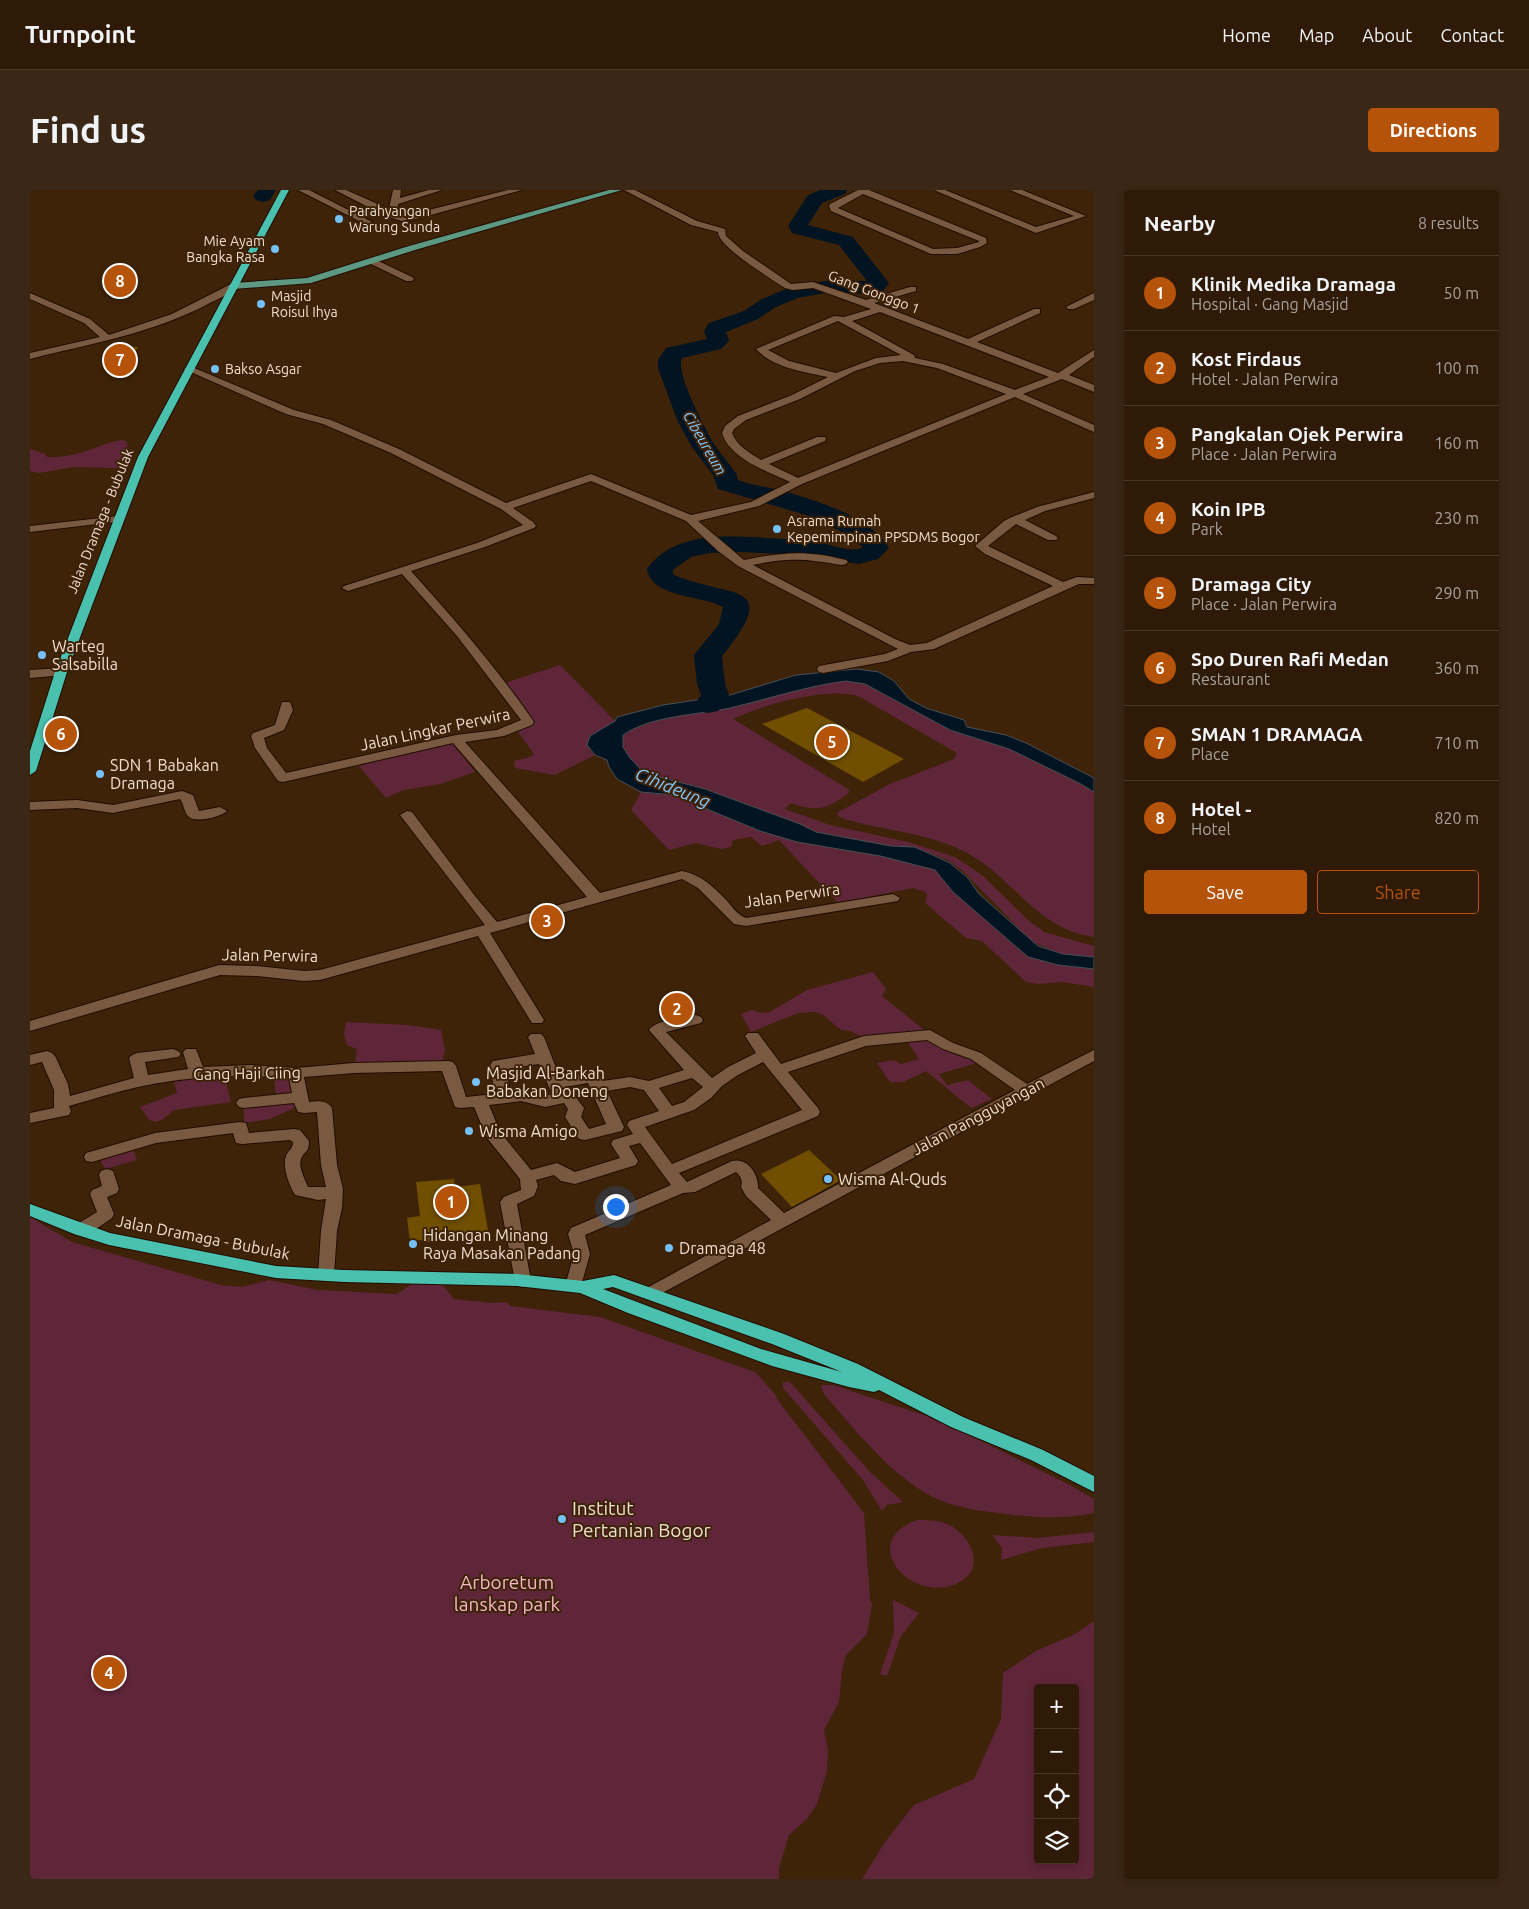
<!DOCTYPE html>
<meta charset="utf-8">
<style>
body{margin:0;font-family:Ubuntu,sans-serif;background:#3a2715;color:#f1f3f6}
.controls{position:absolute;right:15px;bottom:15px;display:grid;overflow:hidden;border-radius:5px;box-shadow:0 2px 8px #0003}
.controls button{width:45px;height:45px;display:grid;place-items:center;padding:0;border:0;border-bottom:1px solid #493828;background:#2e1a07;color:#f1f3f6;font:25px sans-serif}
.you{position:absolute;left:585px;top:1016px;width:18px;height:18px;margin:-12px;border:4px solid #fff;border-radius:50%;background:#1a73e8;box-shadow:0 0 0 8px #1a73e833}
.badge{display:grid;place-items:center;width:32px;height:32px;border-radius:50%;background:#b45309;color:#fff;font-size:16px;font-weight:700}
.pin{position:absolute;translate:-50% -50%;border:2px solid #fff;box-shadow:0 1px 5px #0006}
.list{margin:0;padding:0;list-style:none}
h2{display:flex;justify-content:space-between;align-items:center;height:65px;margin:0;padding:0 20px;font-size:21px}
h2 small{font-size:16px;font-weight:400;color:#a7a19b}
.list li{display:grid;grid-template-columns:32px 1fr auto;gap:15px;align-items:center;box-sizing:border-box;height:75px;padding:0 20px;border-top:1px solid #493828}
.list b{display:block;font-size:19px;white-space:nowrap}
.list p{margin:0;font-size:16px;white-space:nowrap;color:#a7a19b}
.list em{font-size:16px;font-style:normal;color:#a7a19b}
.actions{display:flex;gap:10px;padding:15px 20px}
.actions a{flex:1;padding:11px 0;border:1px solid #b45309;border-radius:5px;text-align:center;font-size:18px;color:#b45309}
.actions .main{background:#b45309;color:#fff}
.icon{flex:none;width:28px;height:28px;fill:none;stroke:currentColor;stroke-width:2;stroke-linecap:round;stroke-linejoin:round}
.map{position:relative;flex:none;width:1064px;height:1689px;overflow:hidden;border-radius:5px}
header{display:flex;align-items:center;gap:30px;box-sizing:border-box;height:70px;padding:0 25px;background:#2e1a07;border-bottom:1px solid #493828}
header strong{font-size:24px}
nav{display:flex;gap:28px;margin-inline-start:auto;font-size:18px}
.intro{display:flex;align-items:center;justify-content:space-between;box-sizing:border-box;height:120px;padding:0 30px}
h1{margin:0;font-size:35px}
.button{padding:12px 22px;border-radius:5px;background:#b45309;color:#fff;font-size:18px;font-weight:700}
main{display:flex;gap:30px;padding:0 30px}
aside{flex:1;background:#2e1a07;border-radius:5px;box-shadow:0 2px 8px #0003}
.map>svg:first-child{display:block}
.green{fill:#5f2539;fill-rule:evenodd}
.water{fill:#021421;stroke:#495055}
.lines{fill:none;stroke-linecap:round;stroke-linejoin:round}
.river{fill:#021421;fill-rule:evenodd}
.building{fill:#704f00}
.minor-casing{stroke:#210d00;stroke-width:2}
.major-casing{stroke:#210d00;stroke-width:2}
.highway-casing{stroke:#210d00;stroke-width:2}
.minor{fill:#795a40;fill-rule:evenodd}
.major{fill:#5d9883;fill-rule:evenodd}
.highway{fill:#4ac1af;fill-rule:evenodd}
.poi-dot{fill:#75c0f6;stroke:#3e2309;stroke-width:2}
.labels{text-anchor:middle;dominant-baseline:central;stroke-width:4;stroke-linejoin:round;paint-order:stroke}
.far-poi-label{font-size:14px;fill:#efddcf;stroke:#3e2309;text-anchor:start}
.far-street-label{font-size:14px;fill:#efddcf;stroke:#3e2309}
.far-water-label{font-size:15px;font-style:italic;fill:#84c8fa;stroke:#3e2309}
.poi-label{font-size:16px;fill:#efddcf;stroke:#3e2309;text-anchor:start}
.street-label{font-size:16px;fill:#efddcf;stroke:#3e2309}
.water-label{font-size:18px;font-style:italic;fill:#84c8fa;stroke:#3e2309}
.near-poi-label{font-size:19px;fill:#efddcf;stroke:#3e2309;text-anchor:start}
.near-park-label{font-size:19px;fill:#f5b7c8;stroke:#3e2309}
</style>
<header>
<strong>Turnpoint</strong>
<nav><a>Home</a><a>Map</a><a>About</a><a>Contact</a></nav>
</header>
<div class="intro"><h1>Find us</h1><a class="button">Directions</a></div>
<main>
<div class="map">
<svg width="1064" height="1689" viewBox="0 0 1064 1689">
<rect width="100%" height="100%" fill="#3e2309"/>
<path class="green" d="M90 250 96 251C100 262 99 273 86 278L43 277 9 283 0 281V259L15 264 17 267C49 268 61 257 90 250Z
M530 475 585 531 560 546V561L565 565 525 585 485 578 484 571 500 567 504 564 488 542 499 534 476 495 478 492Z
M816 491 835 494 920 540 979 559 1049 593 1064 602V747C1005 739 983 686 935 662 895 641 850 641 809 627L807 624 810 621 860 594 924 569 927 563 828 506C796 497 732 515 703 529L818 599 820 602C797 620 787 622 761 613L755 619 800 635 878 652 925 667 952 685 997 729 1014 742 1064 756V767L1033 764 1002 752 934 682 918 670 884 657 861 656 785 642 776 637 675 599 614 583 600 568 593 557V546C621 525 666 525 700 518 738 509 777 496 816 491Z
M421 552 445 582 410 594 374 600 356 608 329 576Z
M611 602 643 605 730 641 767 652 850 666 905 680 923 702 998 767 1028 775 1064 779V797L1032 792 1008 794 996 792 952 751 936 748 895 713 897 705 895 702 883 698 808 713 749 650 732 656 721 647 703 650 701 657 691 659 666 653 639 660 601 620Z
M843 782 856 799 852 806 898 843 832 848 821 841 811 840 792 824 784 822 768 823 721 842 711 824 722 820 730 823 740 822 777 800Z
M316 832 378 835 411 840 415 860 413 868 414 876 324 878 327 859 317 855 314 844Z
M898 846 950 872 909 884 917 895 938 890 962 909 941 918 896 881 873 892H860L847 873 864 870 871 874 889 869 877 851Z
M193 882 201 912 144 920 132 930 125 932 119 930 110 917 147 903 143 887Z
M244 884 266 886 272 919 264 918 240 929 214 933V913L246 910Z
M102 956 107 970 75 979 69 967Z
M0 1027 42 1052 191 1095 212 1097 239 1090 288 1100 367 1104 383 1093 398 1089 413 1095 424 1109 462 1113 476 1112 481 1116 570 1127 725 1182 745 1204 747 1209 834 1323 840 1410 842 1414 837 1444 816 1465 812 1480 809 1512 794 1540 798 1560 797 1581 787 1614 777 1629 759 1645 749 1678V1689H0Z
M753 1192H760L840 1282 873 1312 857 1315 852 1321 833 1290 753 1198Z
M791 1195H803L909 1230 1040 1295 1064 1309V1323C1034 1329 1006 1328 976 1324 957 1322 938 1319 920 1314 870 1298 827 1242 794 1204Z
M888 1330C897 1330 906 1330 915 1333 939 1342 959 1378 928 1393 880 1416 826 1350 888 1330Z
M1064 1342V1352L1012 1358 971 1370 972 1358 962 1345 1008 1348Z
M863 1410 889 1423 871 1446 857 1486 850 1484 864 1443Z
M1064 1431V1689H832L855 1652 884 1615 944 1589 971 1529 973 1483 1006 1461 1045 1444ZM1008 1498H1045V1670H1008Z"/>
<path class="water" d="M827 479 849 482 864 491 879 509 896 518 934 530 937 537 976 545 996 553 1064 588V602L1049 593 979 559 920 540 835 494 816 491C777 496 738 509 700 518 667 525 620 526 593 545V557L600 568 614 583 675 599 770 634 786 642 861 656 884 657 894 661 920 673 938 688 949 704 1008 756 1033 764 1064 767V779L1028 775 998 767 923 702 905 680 850 666 767 652 730 641 643 605 611 602 587 589 579 577 577 570 565 565 557 555 560 546 585 531 587 527 633 515 700 505 766 485Z"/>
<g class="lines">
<path class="river" d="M228 0H246L240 10 233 12 226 10 223 6Z
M791 0H817L815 4 792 13 778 35 823 47 859 93 853 101 826 104 800 102 768 108 746 117 728 129 696 142 699 151 691 159 652 168C645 182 675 239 684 254 691 265 700 274 707 285L708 290C720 295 733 296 745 299 779 308 842 326 859 358L848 369 829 374 770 365 710 362 680 363 661 367 643 380V384L649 387C703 408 752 392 692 466L695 494 699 505 688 521 678 523 668 521 664 515 671 505 667 494 664 465 689 434 693 417C672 405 621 408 617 379 644 341 697 346 738 348 755 349 771 350 788 352 800 354 822 364 833 357L810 341 776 325 688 299 683 285 662 257 648 232 628 178V170L636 158 677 149 674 141 679 133 714 121 732 109 756 99 800 90 837 91 809 55 762 43 758 36 778 5Z"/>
</g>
<path class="building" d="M86 156 108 157 95 178H78Z
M777 518 874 569 833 592 732 534Z
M779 960 811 990 762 1017 731 984Z
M424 989 425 997 450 994 459 1046 394 1052 393 1050 380 1051 377 1028 390 1026 386 992Z"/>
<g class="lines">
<g class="minor-casing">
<path id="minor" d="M268 0H279L350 36 343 38Z
M305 0H316L359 19 363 0H371L370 8 399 0H412L368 14 367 24 375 26 478 0H492L375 32 359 27 358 24 344 20Z
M594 0H605L667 31 695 39 696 46 713 61 761 94 783 92 836 110 880 97H886V101L844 113 938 149 1004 119H1010V123L947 152 1028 183 1064 160V167L1039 185 1064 195V202L1032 189 993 204 1064 235V242L985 207 772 294 729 316 668 331 714 370C753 362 777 360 816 370L818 372 816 374 812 375C775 369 760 367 723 375L865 449 880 455 897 453 1023 396 955 364 945 356 974 331 982 327 1007 317 1064 302V308L1015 321 995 330 1026 346 1028 348 1026 350H1018L986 334 958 356 1033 392 1047 387 1064 388V394H1049L904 459 881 462 858 471 793 483 789 482 787 479 789 476 855 464 868 459 708 376 688 361 656 331 561 291 483 318 503 332 506 336 504 338 455 357 381 381C425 430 467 478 504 532L502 535 474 546 435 552 570 703 652 681C672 685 684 697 698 712 703 718 708 725 716 728L863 704 870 708 868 711 716 736 704 734 668 698 652 689 460 743 514 830 512 833H502L448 746 290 790 274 791 227 786 190 785 0 841V831L189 775 227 776 274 781 290 780 455 735 370 625 377 621 382 622 445 706 467 732 557 707 423 553 253 592 248 591 225 558 221 546 223 543 245 535 252 512H260L263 520 254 540 234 548 237 558 256 583 426 545 467 540 491 530 427 446 372 384 318 401 312 398 314 396 447 353 493 335 471 319 361 263 293 234 256 224 154 179 159 176 162 177 264 220 301 230 369 259 476 313 561 284 661 325 721 312 760 292C737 281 700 269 692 243L695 236 708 226 762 205 798 187C775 182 743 178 726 159L804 126 814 127 841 119 783 98 763 100 755 98C742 89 688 57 688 42L661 35ZM850 122 1019 187 985 200 913 174 885 168 884 165 822 131ZM808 131 871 165 846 168 806 183 759 171 738 160ZM873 171 907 178 976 204 768 288 739 274 795 251 796 249 795 247H787L731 270C720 263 707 256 702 243L704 239 716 230 770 209 825 181 850 173Z
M828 0H839L956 48 957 53 950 57 927 64H901L801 21 799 16 800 14ZM833 4 949 51V52L927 58 903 59 808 18Z
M904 0H915L1006 37 1044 26 980 0H992L1056 26 1006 43Z
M342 68 382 87 384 89 382 91H376L339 73 338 71Z
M203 93 208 96C200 104 188 109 178 114 121 144 62 153 0 169V163L70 147 54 133 0 109V103L60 129 79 145 142 124Z
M1064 103V110L1044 119H1038L1036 117Z
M88 326 93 329 92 331 0 342V336Z
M31 478 35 479 37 482 35 485 0 488V480Z
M152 601 163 605 169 621 190 617 197 621C191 627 166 633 159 627 154 623 154 614 150 609L83 623 47 618 0 620V612L47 610 83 615Z
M666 825 671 827 673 830 671 833 636 842 682 888 698 877 726 863 715 846 718 843H728L751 874 834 846 900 840 923 853 951 863 997 894 1064 860V871L621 1109 615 1107 612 1103 615 1099 741 1030 716 1006 711 997C713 990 711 987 706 982L665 1002 653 1003 555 1045 560 1064 551 1096 549 1100 543 1102 537 1100 535 1096 544 1064 538 1044 541 1038 641 995 610 953 599 956 608 971 606 975 545 994 531 991 524 985 506 990 508 996 504 1006 487 1014 501 1091 499 1095 493 1097 487 1095 485 1091 470 1012 474 1007 491 1000 490 989 457 948 444 917 430 918 425 917 412 881 324 883 274 887 279 912C287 911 297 910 302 918L307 975 313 999 312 1018 307 1041 304 1085 302 1089 296 1091 290 1089 288 1085 291 1041 296 1009 288 1010 265 1005C259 995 252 977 256 966 258 960 263 959 263 952L260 950 212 954 206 953 203 943 126 953 62 972 56 971 54 967 56 963 125 943 210 932 216 933 219 943 264 939 270 940 279 951C279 963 275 960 271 969 268 977 275 989 278 997H296L291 975 287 922 274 923 268 922 264 913 214 918 209 917 206 913 209 909 214 908 262 903 259 888C210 884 162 886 113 896 88 901 64 909 39 916L41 921 39 925 0 933V923L24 918V900L12 872 0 875V865L17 861 22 863 25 866 38 894 40 906 104 888 99 868 102 865 107 863 143 859 148 861 151 864 148 867 115 872 118 885 158 879 153 862 156 859H166L173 877 221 875 266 878 324 873 418 871 423 872 426 876 436 907 465 904 460 875 463 871 505 864 498 847 501 844H511L514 847 530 888 563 882 568 883 573 891 600 887 619 891 654 880 619 840C625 830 654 828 666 825ZM897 850 913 859 941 869 985 900 754 1023 728 998C729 985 718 967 702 971L657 992 649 983 788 926 790 922 788 918 758 882 836 856ZM733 872 772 920 642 974 615 937 664 920 681 908 692 896 708 885ZM509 874 522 904C508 909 494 900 480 902L476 879ZM662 888 673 897 654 912 642 916 629 898ZM558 893 576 934 559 939 551 927 554 918 544 905 537 903 534 897ZM600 897 614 900 629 921 599 931 597 935 603 944 583 950 581 954 590 968 545 982 527 973 501 980 470 942 459 915 491 911 515 917 534 913 538 919 535 927 549 949 555 950 592 941 594 937 577 901Z
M77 979 83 981 89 999 87 1003 77 1007 84 1024 82 1028C71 1035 57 1048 44 1044L42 1040 44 1036 67 1022 60 1004 62 1000 72 996 69 985 71 981Z"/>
</g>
<g class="major-casing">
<path id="major" d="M579 0H592L385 60 281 93 203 99 198 96 203 93 277 88 379 56Z"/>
</g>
<g class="highway-casing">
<path id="highway" d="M251 0H259L118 267 37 482 6 581 0 585V561L25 482 108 267Z
M0 1014 80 1043 246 1076 314 1080 487 1084 553 1091 584 1085 754 1144 828 1174 933 1227 1013 1260 1064 1286V1302L1001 1270 921 1237 849 1200 844 1202 819 1197 742 1176 598 1123 550 1103 487 1096 314 1092 246 1088 79 1055 44 1044 0 1026ZM583 1097 742 1154 812 1182 731 1159 573 1099Z"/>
</g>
<use href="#minor" class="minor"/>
<use href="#major" class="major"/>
<use href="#highway" class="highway"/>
</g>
<g class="poi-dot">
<circle cx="309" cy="29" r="5"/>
<circle cx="245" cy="59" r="5"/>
<circle cx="231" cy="114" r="5"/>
<circle cx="185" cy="179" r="5"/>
<circle cx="747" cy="339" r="5"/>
<circle cx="12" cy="465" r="5"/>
<circle cx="70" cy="584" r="5"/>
<circle cx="446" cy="892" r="5"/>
<circle cx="439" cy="941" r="5"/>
<circle cx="798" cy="989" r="5"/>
<circle cx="383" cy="1054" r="5"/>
<circle cx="639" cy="1058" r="5"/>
<circle cx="532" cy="1329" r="5"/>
</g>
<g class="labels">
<g class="far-poi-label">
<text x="319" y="21">Parahyangan<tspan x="319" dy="16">Warung Sunda</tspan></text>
<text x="235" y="51" text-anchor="end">Mie Ayam<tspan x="235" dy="16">Bangka Rasa</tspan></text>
<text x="241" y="106">Masjid<tspan x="241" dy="16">Roisul Ihya</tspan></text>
<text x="195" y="179">Bakso Asgar</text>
<text x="757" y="331">Asrama Rumah<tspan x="757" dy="16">Kepemimpinan PPSDMS Bogor</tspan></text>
</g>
<g class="far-street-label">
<text transform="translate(844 102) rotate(21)">Gang Gonggo 1</text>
<text transform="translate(70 331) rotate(-68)">Jalan Dramaga - Bubulak</text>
</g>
<g class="far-water-label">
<text transform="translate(675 253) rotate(60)">Cibeureum</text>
</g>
<g class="poi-label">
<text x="22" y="456">Warteg<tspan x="22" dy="18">Salsabilla</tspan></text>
<text x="80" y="575">SDN 1 Babakan<tspan x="80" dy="18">Dramaga</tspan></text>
<text x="456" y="883">Masjid Al-Barkah<tspan x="456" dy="18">Babakan Doneng</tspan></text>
<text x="449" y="941">Wisma Amigo</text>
<text x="808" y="989">Wisma Al-Quds</text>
<text x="393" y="1045">Hidangan Minang<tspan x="393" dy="18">Raya Masakan Padang</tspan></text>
<text x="649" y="1058">Dramaga 48</text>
</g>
<g class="street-label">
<text transform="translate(405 539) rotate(-12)">Jalan Lingkar Perwira</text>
<text transform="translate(762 705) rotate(-8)">Jalan Perwira</text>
<text transform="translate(240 765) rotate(1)">Jalan Perwira</text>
<text transform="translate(217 883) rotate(-1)">Gang Haji Ciing</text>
<text transform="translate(948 926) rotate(-28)">Jalan Pangguyangan</text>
<text transform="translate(173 1047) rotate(11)">Jalan Dramaga - Bubulak</text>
</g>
<g class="water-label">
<text transform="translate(643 597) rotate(22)">Cihideung</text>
</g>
<g class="near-poi-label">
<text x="542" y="1318">Institut<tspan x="542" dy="22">Pertanian Bogor</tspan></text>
</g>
<g class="near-park-label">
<text x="477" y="1392">Arboretum<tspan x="477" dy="22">lanskap park</tspan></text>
</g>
</g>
</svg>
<div class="controls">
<button>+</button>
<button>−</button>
<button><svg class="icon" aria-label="locate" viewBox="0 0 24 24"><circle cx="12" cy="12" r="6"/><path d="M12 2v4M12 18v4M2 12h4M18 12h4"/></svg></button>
<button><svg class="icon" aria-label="layers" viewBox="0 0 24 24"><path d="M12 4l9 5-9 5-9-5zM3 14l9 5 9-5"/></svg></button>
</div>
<div class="you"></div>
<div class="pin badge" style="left:421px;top:1012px">1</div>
<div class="pin badge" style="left:647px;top:819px">2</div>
<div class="pin badge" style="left:517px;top:731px">3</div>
<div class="pin badge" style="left:79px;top:1483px">4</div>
<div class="pin badge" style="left:802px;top:552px">5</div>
<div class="pin badge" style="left:31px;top:544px">6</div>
<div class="pin badge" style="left:90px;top:170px">7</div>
<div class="pin badge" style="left:90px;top:91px">8</div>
</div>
<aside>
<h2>Nearby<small>8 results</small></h2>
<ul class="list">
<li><span class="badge">1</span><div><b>Klinik Medika Dramaga</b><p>Hospital · Gang Masjid</p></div><em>50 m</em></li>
<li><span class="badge">2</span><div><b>Kost Firdaus</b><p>Hotel · Jalan Perwira</p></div><em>100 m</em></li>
<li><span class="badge">3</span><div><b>Pangkalan Ojek Perwira</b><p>Place · Jalan Perwira</p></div><em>160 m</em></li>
<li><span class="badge">4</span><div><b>Koin IPB</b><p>Park</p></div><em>230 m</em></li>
<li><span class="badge">5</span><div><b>Dramaga City</b><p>Place · Jalan Perwira</p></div><em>290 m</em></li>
<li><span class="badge">6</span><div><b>Spo Duren Rafi Medan</b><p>Restaurant</p></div><em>360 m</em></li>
<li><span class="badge">7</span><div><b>SMAN 1 DRAMAGA</b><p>Place</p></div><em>710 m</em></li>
<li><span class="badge">8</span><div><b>Hotel -</b><p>Hotel</p></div><em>820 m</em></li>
</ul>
<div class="actions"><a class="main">Save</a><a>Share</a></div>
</aside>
</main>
